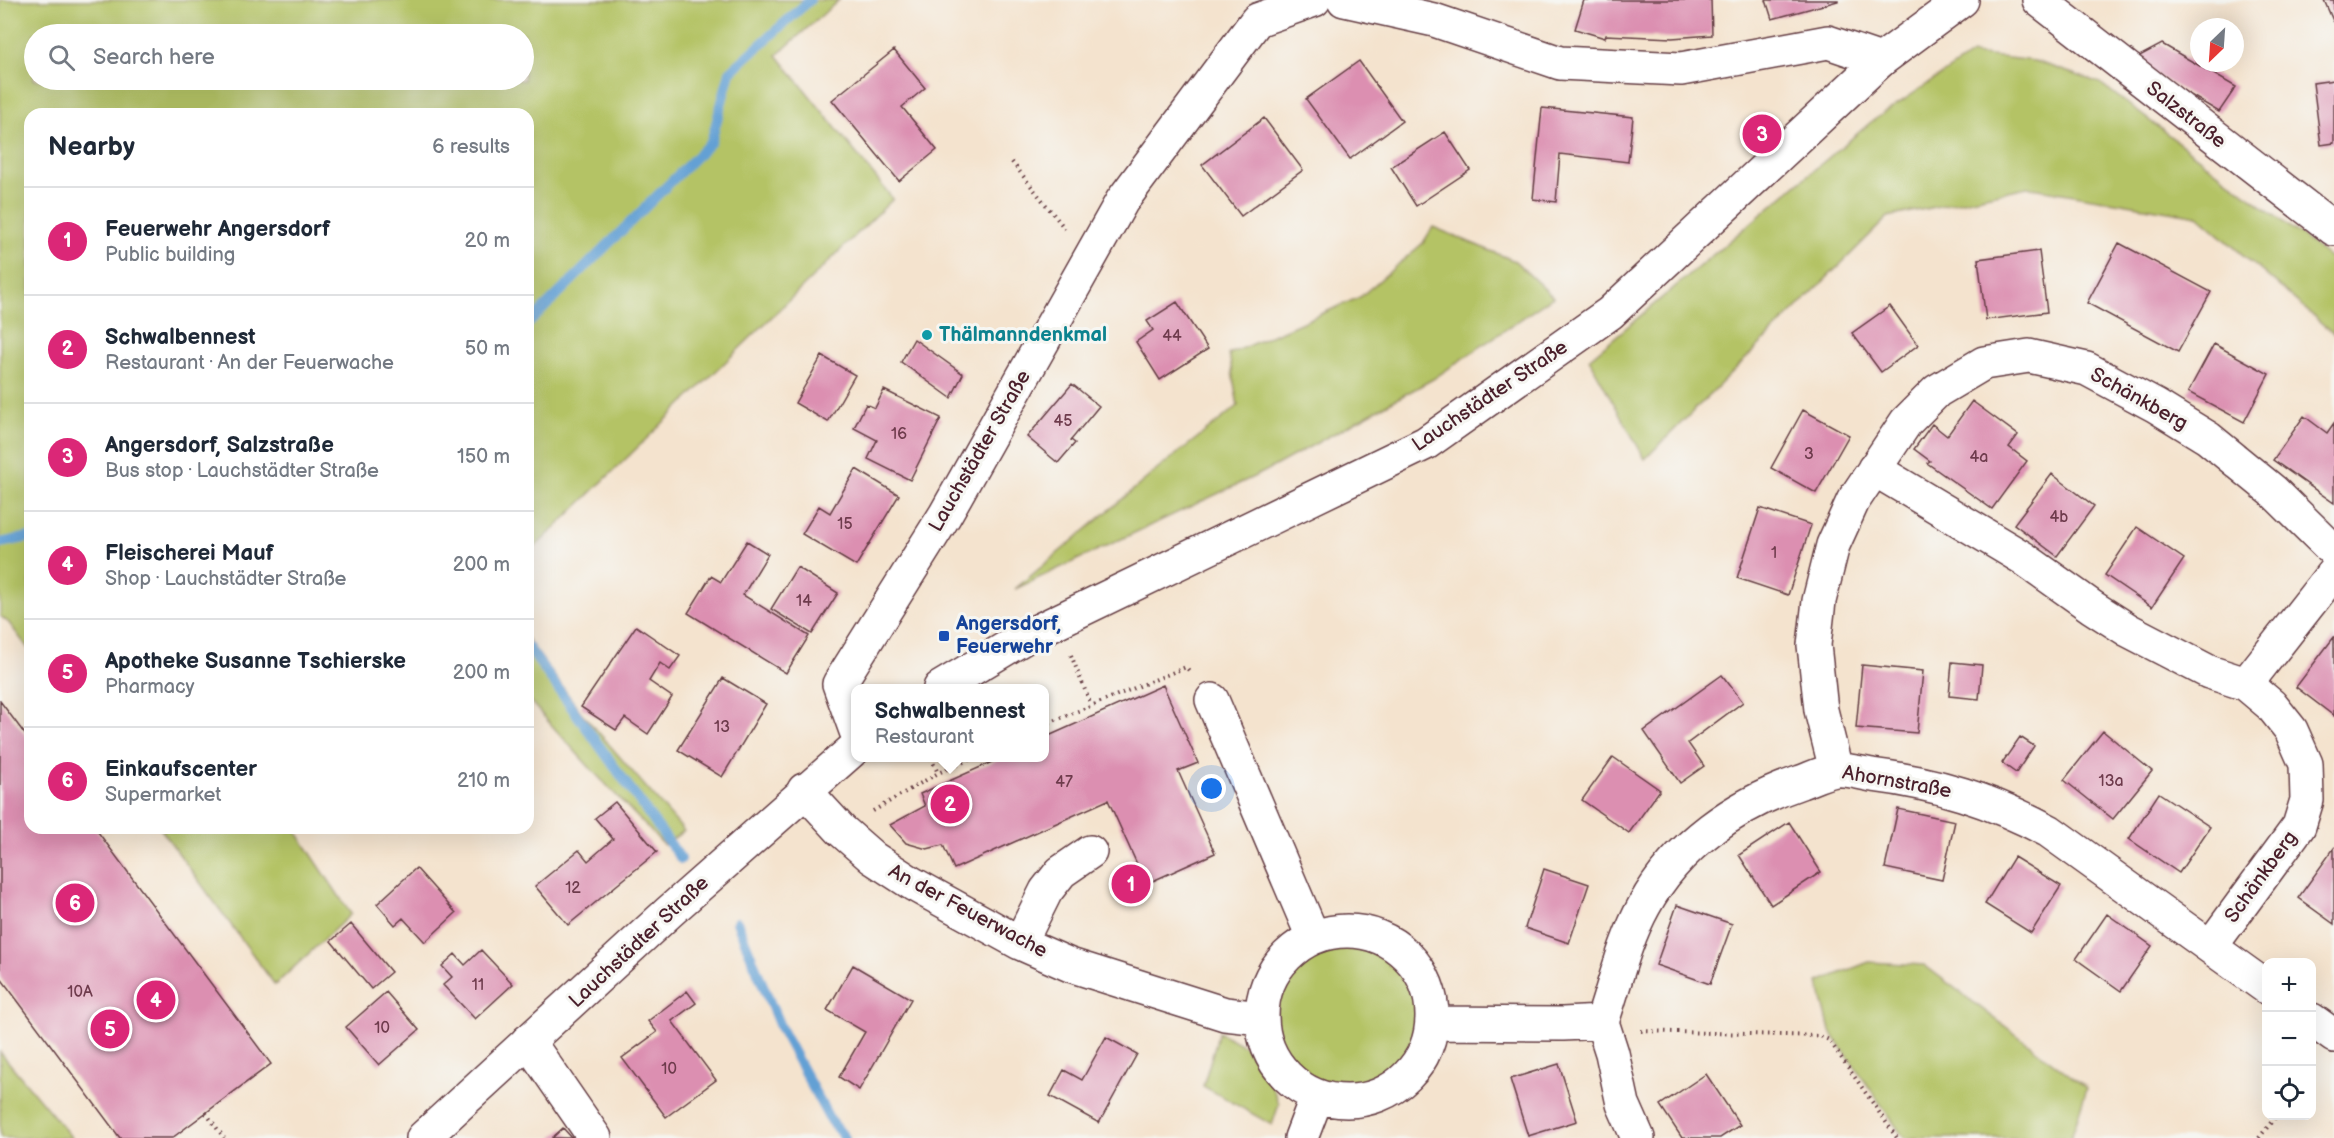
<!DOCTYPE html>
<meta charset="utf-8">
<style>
body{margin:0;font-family:"Balsamiq Sans",sans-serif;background:#f6f6f7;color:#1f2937}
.controls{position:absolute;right:18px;bottom:18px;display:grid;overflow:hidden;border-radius:12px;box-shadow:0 6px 24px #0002}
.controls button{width:54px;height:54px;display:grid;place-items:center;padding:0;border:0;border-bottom:2px solid #e0e1e3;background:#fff;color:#1f2937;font:30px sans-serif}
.compass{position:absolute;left:2190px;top:18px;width:54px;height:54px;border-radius:50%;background:#fff;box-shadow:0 6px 24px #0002;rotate:205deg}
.you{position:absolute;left:1212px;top:789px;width:21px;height:21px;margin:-15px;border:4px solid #fff;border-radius:50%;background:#1a73e8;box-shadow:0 0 0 9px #1a73e833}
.badge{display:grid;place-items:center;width:39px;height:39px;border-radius:50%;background:#db2777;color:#fff;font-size:20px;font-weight:700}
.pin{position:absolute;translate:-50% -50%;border:3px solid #fff;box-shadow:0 2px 6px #0006}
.popup{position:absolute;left:851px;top:684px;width:198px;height:78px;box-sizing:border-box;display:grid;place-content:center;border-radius:12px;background:#fff;filter:drop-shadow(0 2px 4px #0005);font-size:20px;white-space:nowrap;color:#747a83}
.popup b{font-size:22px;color:#1f2937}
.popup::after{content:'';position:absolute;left:50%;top:100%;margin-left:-12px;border:12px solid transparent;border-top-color:#fff}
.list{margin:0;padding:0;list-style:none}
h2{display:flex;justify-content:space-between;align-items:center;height:78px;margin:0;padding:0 24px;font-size:26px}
h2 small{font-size:20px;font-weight:400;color:#747a83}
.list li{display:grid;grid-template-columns:39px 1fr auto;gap:18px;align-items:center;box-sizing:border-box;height:108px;padding:0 24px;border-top:2px solid #e0e1e3}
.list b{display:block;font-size:22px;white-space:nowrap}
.list p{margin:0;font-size:20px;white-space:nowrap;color:#747a83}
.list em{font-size:20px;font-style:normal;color:#747a83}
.icon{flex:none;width:33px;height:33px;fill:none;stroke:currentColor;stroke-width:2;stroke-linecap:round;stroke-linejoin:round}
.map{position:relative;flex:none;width:2334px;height:1138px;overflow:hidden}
.search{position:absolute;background:#fff;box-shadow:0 6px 24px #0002;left:24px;top:24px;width:510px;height:66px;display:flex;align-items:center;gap:15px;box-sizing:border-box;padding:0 21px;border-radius:33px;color:#747a83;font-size:22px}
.panel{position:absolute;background:#fff;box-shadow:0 6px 24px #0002;left:24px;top:108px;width:510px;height:726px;border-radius:18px}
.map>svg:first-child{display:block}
.green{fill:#b4c365;stroke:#7f7148;stroke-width:1.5;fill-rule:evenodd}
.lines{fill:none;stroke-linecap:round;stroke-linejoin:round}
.stream{stroke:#64a0d4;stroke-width:10}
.building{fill:#dc8fb1}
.minor-casing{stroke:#643c43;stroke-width:36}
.major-casing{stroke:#643c43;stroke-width:36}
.path{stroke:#643c43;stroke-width:4;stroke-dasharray:1.5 4.5;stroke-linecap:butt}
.minor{stroke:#fff;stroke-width:33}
.major{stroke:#fff;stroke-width:33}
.culture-dot{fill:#0f9aa8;stroke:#f6f6f2;stroke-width:2}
.transit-dot{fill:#1a4fb4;stroke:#f6f6f2;stroke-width:2}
.labels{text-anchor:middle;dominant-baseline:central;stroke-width:6;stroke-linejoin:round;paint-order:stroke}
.number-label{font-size:16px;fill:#6e3b4c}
.street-label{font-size:20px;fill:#4a1f2b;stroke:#f6f6f2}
.culture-label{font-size:20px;font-weight:bold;fill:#0d838f;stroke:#f6f6f2;text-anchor:start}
.transit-label{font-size:20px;font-weight:bold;fill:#164399;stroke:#f6f6f2;text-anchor:start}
</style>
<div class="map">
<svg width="2334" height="1138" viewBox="0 0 2334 1138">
<rect width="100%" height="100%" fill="#f6f6f2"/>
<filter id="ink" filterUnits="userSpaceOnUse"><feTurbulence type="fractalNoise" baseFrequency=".0167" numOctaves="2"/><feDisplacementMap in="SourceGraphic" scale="12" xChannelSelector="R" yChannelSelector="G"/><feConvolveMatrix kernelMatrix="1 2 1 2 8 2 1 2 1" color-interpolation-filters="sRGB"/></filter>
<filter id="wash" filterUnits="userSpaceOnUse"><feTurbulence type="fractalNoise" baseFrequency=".008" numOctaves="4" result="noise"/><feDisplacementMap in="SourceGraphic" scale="24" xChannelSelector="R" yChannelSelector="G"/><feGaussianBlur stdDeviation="1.35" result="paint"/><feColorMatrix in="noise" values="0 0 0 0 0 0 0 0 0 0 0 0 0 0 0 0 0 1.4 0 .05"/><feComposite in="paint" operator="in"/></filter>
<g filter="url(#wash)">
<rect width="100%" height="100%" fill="#f4e3ce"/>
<path class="green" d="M0 0H839L777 55 893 199 528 554V114H30V651L9 623 0 616ZM524 34V80H34V34Z
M1972 54 2035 61 2100 83 2328 256 2334 261V334L2198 216 2027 187 1888 217 1645 459 1589 359 1871 122Z
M1433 227 1515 261 1553 297 1433 379 1264 472 1015 589 1164 464 1238 406 1229 354 1360 297 1423 243Z
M528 640 580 711 684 831 664 845 591 769 528 699Z
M160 828H294L351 914 275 985Z
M1276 1016a71 71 0 1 1 142 0a71 71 0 1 1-142 0Z
M1869 962 1924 965 2087 1088 2071 1138H1904L1830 1031 1818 982Z
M1219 1032 1244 1046 1267 1073 1279 1104 1272 1125 1203 1086Z
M0 1052 72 1138H2L0 1136Z"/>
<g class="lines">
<path class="stream" d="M528 324 711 142 730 72 810 0
M0 543 30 537
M528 647 681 859
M737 922 781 1029 830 1120 845 1138"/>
</g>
<g id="blocks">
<path class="building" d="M1584 0H1711L1712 35 1672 38 1606 35 1605 38 1575 29Z
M1766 0H1838V1L1772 19Z
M2324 0H2334V23Z
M2162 44 2236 87 2219 112 2132 60Z
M894 50 925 88 902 107 937 150 899 181 832 100Z
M1359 61 1402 121 1350 159 1306 99Z
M2334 80V143L2321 145 2313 83Z
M1542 108 1633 117 1628 162 1560 154 1556 202 1533 199Z
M1264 118 1303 170 1241 216 1202 165Z
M1445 132 1470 170 1416 206 1391 167Z
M2119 243 2211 292 2178 352 2087 303Z
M2039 251 2047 312 1986 320 1978 259Z
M1177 302 1208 349 1160 380 1136 342 1153 330 1147 321Z
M1890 306 1918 345 1881 372 1852 333Z
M914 339 963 374 951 398 901 362Z
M2214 344 2269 374 2244 422 2188 392Z
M822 356 855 375 828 422 795 403Z
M1072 384 1099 406 1071 440 1075 443 1058 463 1027 437Z
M884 390 941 418 910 480 868 459 877 440 854 428 866 404 875 408Z
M1972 401 2018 435 2009 447 2027 461 1992 509 1927 463 1930 461 1914 449 1932 424 1947 436Z
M1803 410 1849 435 1816 493 1771 468Z
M2304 416 2327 433 2334 423V503L2273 460Z
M856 469 899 495 856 566 802 534 819 506 830 513Z
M2052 474 2094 506 2057 556 2014 524Z
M1760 508 1811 525 1788 595 1737 578Z
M2137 527 2184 559 2152 607 2105 575Z
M747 541 768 554 743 595 809 636 786 673 688 613 711 576 721 582Z
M797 567 838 593 812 634 771 609Z
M636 626 680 656 670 670 660 663 649 681 672 697 648 734 625 718 616 730 581 707Z
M2334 637V716L2296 687Z
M1952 662 1982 665 1979 699 1949 696Z
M1862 665 1923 671 1917 733 1856 728Z
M1722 675 1743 702 1688 743 1704 766 1680 783 1644 731Z
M723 678 766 704 722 777 678 750Z
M1163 685 1198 763 1178 771 1215 853 1146 884 1108 800 954 869 943 845 927 849 906 843 890 825 925 806 920 794 1001 758H1044V738Z
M0 701 30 741V828H95L271 1064 172 1138H120L0 977Z
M2103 731 2152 771 2113 819 2064 780Z
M2020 737 2034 746 2016 773 2002 763Z
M1613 757 1660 790 1629 833 1582 800Z
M2159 793 2210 827 2179 873 2129 839Z
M615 802 657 852 568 925 535 886 579 850 588 861 613 839 595 818Z
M1898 809 1955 821 1942 880 1885 868Z
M1789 822 1821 872 1771 905 1739 855Z
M2334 848V924L2298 898Z
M2014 857 2061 886 2031 933 1985 904Z
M416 868 456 913 425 942 403 918 395 925 377 904Z
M1544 869 1589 884 1569 943 1525 928Z
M1677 905 1732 924 1710 984 1656 965Z
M2107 914 2152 946 2121 991 2076 959Z
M351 924 391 972 371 989 331 941Z
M481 950 513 984 475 1019 443 985 452 977 442 966 455 954 465 965Z
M853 965 911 999 859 1090 839 1077 865 1032 827 1010Z
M687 991 696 1003 672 1021 716 1080 666 1117 622 1058 657 1032 648 1021Z
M386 992 419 1030 379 1065 346 1027Z
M1106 1037 1137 1054 1099 1123 1050 1096 1064 1070 1082 1080Z
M1559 1064 1577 1121 1528 1136 1510 1079Z
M1706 1074 1740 1125 1720 1138H1682L1660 1105Z
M563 1128 572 1138H552Z"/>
</g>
</g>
<g filter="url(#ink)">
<use href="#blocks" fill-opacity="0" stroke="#643c43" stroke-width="1.5"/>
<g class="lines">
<g class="minor-casing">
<path id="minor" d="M1344 0 1434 20 1560 63 1681 69 1828 42 1881 60
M2039 0 2334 229
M1874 469 2023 558 2092 607 2128 630 2209 672 2246 684 2271 705 2291 730 2306 764 2307 800 2299 826 2211 946
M2246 684 2334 572
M1212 700 1313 937
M856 731 839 684 945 515 1122 201 1257 20 1314 0
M1836 770 1821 710 1814 645 1819 601 1833 545 1853 501 1906 422 1937 391 1984 363 2029 356 2087 369 2156 406 2208 438 2273 491 2334 551
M804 790 841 830 873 858 913 884 1020 943 1070 965 1203 1007 1225 1014 1261 1018
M1262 1016a85 85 0 1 1 170 0a85 85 0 1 1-170 0Z
M1020 943 1046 891 1061 872 1090 852
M2312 1020 2334 1036
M1602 1022C1615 984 1624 942 1644 906 1677 845 1736 804 1801 782 1812 778 1824 772 1836 770 1846 769 1861 773 1872 775 1936 783 1991 800 2049 831L2266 987
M1602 1022 1612 1053 1623 1104 1638 1138
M1433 1023 1563 1024 1602 1022
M528 1041 595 1138
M1301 1138 1317 1096"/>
</g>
<g class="major-casing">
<path id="major" d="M940 688 1025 637 1426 443 1610 313 1881 60 1962 0
M423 1138 669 912 856 747"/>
</g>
<path class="path" d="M1012 162 1066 230
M1071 655 1091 705
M1044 725 1186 667 1191 673
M931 758 938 773
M873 811 938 773 973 758
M1641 1031 1820 1036 1829 1040 1897 1138
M206 1113 224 1138
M2259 1138 2276 1116"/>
<use href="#minor" class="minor"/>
<use href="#major" class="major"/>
</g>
</g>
<circle class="culture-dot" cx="927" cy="335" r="6"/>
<rect class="transit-dot" x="938" y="630" width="12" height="12" rx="3"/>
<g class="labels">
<g class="number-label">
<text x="1172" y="336">44</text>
<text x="1063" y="421">45</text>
<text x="899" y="434">16</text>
<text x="1809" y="454">3</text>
<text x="1979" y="457">4a</text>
<text x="2059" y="517">4b</text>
<text x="845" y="524">15</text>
<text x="1774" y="553">1</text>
<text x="804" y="601">14</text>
<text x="722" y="727">13</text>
<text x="2111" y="781">13a</text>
<text x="1064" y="782">47</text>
<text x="573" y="888">12</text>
<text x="478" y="985">11</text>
<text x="80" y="992">10A</text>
<text x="382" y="1028">10</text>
<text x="669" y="1069">10</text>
</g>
<g class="street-label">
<text transform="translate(2186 115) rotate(38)">Salzstraße</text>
<text transform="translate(1490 396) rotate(-34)">Lauchstädter Straße</text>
<text transform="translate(2139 399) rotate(29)">Schänkberg</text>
<text transform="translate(980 451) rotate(-60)">Lauchstädter Straße</text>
<text transform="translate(1897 782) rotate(10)">Ahornstraße</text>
<text transform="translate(2261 877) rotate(-54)">Schänkberg</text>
<text transform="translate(968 911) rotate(28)">An der Feuerwache</text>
<text transform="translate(639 942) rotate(-43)">Lauchstädter Straße</text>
</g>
<g class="culture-label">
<text x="939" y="335">Thälmanndenkmal</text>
</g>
<g class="transit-label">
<text x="956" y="624">Angersdorf,<tspan x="956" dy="23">Feuerwehr</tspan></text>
</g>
</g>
</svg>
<div class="controls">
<button>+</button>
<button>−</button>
<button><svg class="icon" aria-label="locate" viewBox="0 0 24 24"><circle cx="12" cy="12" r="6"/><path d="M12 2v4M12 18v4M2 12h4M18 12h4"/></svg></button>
</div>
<svg class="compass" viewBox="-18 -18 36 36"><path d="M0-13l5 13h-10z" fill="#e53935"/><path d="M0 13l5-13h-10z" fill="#747a83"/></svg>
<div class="you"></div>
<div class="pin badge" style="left:1131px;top:884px">1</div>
<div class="pin badge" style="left:950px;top:804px">2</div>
<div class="popup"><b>Schwalbennest</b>Restaurant</div>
<div class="pin badge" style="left:1762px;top:134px">3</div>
<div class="pin badge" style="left:156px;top:1000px">4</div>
<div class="pin badge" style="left:110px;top:1029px">5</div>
<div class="pin badge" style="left:75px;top:903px">6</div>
<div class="search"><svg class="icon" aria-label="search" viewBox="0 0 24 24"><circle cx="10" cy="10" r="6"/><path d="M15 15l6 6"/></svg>Search here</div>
<section class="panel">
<h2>Nearby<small>6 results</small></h2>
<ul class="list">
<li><span class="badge">1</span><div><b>Feuerwehr Angersdorf</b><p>Public building</p></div><em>20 m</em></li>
<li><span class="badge">2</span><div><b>Schwalbennest</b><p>Restaurant · An der Feuerwache</p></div><em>50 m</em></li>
<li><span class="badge">3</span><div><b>Angersdorf, Salzstraße</b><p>Bus stop · Lauchstädter Straße</p></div><em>150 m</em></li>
<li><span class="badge">4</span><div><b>Fleischerei Mauf</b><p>Shop · Lauchstädter Straße</p></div><em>200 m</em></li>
<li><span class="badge">5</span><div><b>Apotheke Susanne Tschierske</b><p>Pharmacy</p></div><em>200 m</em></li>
<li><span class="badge">6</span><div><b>Einkaufscenter</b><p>Supermarket</p></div><em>210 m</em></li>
</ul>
</section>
</div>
